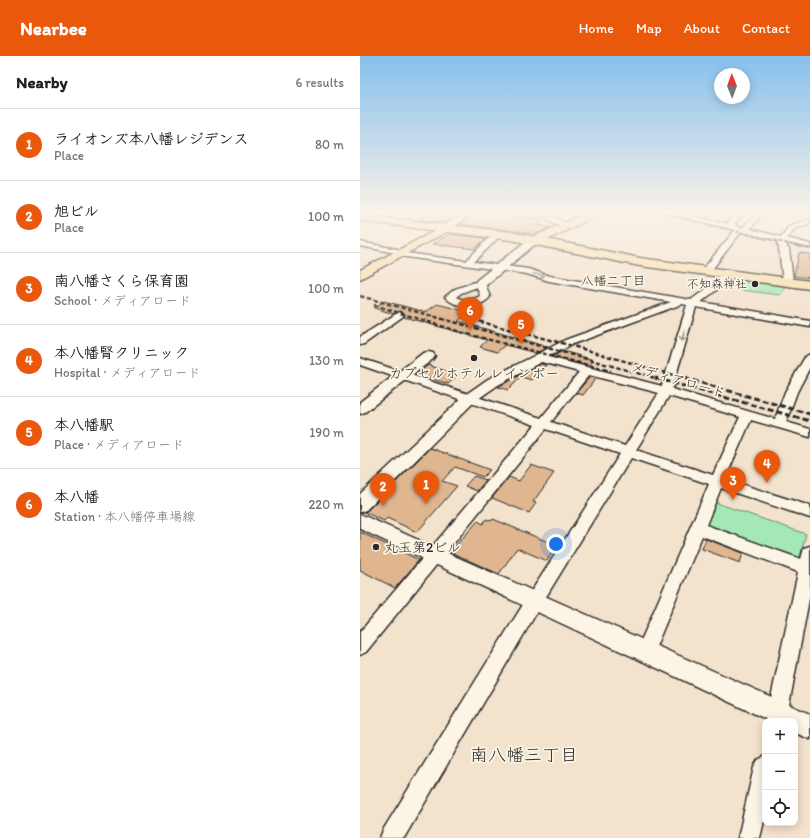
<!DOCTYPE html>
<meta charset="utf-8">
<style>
body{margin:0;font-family:Itim,"Klee One",sans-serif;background:#f6f6f6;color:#202124}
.controls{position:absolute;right:12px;bottom:12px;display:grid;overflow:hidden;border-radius:8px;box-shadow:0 2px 10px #0003}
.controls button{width:36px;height:36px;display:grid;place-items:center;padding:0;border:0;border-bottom:1px solid #e0e0e0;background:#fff;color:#202124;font:20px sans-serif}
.compass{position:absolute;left:354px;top:12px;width:36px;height:36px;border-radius:50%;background:#fff;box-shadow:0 2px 10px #0003;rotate:359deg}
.you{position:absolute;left:196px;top:488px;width:14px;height:14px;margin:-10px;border:3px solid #fff;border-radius:50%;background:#1a73e8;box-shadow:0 0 0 6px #1a73e833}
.badge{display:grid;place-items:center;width:26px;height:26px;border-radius:50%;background:#ea580c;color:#fff;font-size:13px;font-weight:700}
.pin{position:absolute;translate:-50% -33px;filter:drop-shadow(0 1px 2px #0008)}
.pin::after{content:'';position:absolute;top:21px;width:14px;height:12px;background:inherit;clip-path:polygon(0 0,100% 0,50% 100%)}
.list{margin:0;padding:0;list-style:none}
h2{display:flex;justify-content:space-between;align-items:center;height:52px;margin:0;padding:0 16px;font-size:17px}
h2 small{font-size:13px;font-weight:400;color:#757577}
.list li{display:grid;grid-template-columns:26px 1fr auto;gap:12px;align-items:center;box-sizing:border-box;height:72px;padding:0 16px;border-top:1px solid #e0e0e0}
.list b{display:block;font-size:15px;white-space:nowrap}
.list p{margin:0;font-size:13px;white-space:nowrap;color:#757577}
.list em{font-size:13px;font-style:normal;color:#757577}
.icon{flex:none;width:22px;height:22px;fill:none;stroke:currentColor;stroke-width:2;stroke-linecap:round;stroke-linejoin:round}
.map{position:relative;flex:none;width:450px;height:782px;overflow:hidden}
header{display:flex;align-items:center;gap:24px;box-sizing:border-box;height:56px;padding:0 20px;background:#ea580c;color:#fff}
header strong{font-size:19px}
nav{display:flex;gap:22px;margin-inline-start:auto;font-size:14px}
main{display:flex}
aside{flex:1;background:#fff}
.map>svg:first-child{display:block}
.green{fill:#a4e9b5;stroke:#688a70}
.building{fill:#dfb690;stroke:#2b2b2b}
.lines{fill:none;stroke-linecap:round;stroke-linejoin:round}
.minor-casing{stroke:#2b2b2b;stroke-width:3}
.tertiary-casing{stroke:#2b2b2b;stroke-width:3}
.secondary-casing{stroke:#2b2b2b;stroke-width:3}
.primary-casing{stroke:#2b2b2b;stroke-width:3}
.trunk-casing{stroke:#2b2b2b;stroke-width:3}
.minor{fill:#fcf5e5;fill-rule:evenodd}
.tertiary{fill:#fcf5e5;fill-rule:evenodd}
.secondary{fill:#fcf5e5;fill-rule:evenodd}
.primary{fill:#f9deab;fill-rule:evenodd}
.trunk{fill:#f9deab;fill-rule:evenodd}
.rail-far2{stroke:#2b2b2b;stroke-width:2;stroke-dasharray:3.5 2;stroke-linecap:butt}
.rail-far1{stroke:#2b2b2b;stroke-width:2.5;stroke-dasharray:4.5 2.5;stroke-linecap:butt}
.rail{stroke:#2b2b2b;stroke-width:3;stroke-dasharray:6 3;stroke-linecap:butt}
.oneway{stroke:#949088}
.poi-dot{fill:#2b2b2b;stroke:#fcf5e5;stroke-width:1.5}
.labels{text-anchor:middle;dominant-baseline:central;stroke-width:3.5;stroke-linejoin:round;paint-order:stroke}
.far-poi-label{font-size:12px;fill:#2b2b2b;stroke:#fcf5e5;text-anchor:end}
.far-neighbourhood-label{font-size:13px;fill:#2b2b2b;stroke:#fcf5e5}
.poi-label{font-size:14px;fill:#2b2b2b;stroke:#fcf5e5}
.street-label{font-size:14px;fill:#2b2b2b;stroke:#fcf5e5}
.near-neighbourhood-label{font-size:18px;fill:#2b2b2b;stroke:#fcf5e5}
</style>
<header>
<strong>Nearbee</strong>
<nav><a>Home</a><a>Map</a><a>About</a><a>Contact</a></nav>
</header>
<main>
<aside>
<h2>Nearby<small>6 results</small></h2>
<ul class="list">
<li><span class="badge">1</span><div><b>ライオンズ本八幡レジデンス</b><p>Place</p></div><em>80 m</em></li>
<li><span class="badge">2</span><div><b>旭ビル</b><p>Place</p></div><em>100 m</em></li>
<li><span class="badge">3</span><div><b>南八幡さくら保育園</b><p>School · メディアロード</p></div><em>100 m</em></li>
<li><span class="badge">4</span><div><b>本八幡腎クリニック</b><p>Hospital · メディアロード</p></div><em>130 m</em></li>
<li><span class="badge">5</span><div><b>本八幡駅</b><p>Place · メディアロード</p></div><em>190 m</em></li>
<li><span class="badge">6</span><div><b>本八幡</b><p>Station · 本八幡停車場線</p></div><em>220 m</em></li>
</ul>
</aside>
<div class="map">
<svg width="450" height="782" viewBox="0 0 450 782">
<rect width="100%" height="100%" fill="#f3e2cc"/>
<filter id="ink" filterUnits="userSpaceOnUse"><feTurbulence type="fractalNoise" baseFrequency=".025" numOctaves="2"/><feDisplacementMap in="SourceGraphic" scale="8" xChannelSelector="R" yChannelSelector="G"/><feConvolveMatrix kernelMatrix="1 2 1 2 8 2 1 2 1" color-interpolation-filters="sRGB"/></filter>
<g filter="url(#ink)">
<path class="green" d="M385 224 417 228 425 231 420 239 379 234Z
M354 446 446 478 439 504 344 470Z"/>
<path class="building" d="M72 156H104L87 166 58 164Z
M116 156H151L147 159 180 163 179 164H182L178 169 191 171 179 177H169L100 168Z
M90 178 126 182 115 193 72 188Z
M439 197 450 198V222L434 220Z
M24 245 66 256 77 248 109 256 98 265 188 291 176 297 145 289 137 296 120 291 127 284 44 261 45 258 40 255 34 258 14 252Z
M203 295 234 304 229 310 192 301Z
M181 308 186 309 172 324 161 321 148 334 138 331Z
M68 309 98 319 88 328 57 318Z
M230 321 236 322 223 339 216 337Z
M70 392 130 414 123 421 95 411 82 425 97 430 57 476 27 462 24 465 4 456 7 455Z
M171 409 194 417 173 446 176 447 169 457 132 442 149 421 159 425Z
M114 420 126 424 117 435 105 430Z
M126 463 131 465 133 463 193 488 191 491 195 492 187 505 157 492 139 518 90 496 118 465 123 468Z
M0 476 59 504 35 532 0 514Z
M346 483 383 497 380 507 342 493Z"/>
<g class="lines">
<g class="minor-casing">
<path id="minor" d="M6 156H13L0 164V159Z
M181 156H189L187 158 210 169 206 171H203L177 158Z
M304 156H314L368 168V165L379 156H386L375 167 376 170 382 172 398 156H404L390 173 421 181 429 170 450 163V167L434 173 427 182 450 188V192L426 187 427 191 423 193H420L417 188 419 185 381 176 350 216H344L343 214 344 212 375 174 305 157Z
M133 178H139L140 180 114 206 168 213 190 220 331 244 354 227 363 215 366 214 370 217 360 231 341 246 450 265V271L336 251 312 333 415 363 425 336 445 301 450 298V311L437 336 426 366 450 373V381L391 364 365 423 450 450V462L361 432 346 469 441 503 444 492 450 490V538L426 665H406L438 516 342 480 292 600 286 603 280 600 277 594 349 428 271 402 181 549 44 782H20L23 774 169 539 260 398 186 373 6 596 0 599V576L175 369 0 309V302L181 362 219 316 174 304 173 302 174 300 205 284 311 246 189 225 167 218 39 200H36V197L0 190V186L42 194H45L46 197 106 205ZM322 248 327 249 302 330 188 301 213 288ZM229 319 299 337 265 390 191 366ZM309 340 380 361 353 419 276 394Z
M121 224 125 227 130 241C120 253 96 253 85 241L95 233ZM117 231 120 240C112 245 105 245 96 241L101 237Z
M39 256 44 259 42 261 4 288 0 289V281Z
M405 700V761L400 782H378L394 711 398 704Z"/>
</g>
<g class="tertiary-casing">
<path id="tertiary" d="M106 156H115L89 174H83L81 172 83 170Z
M424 190 429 193 433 225 428 228 423 225 419 193Z
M68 296 73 297 75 300 73 303 5 356 0 358V346L63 297Z
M178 298 183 299 185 302 183 305 138 329 115 345 6 454 0 456V438L105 339 128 323Z
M0 458 450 658V683L435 677V665H410L0 473Z"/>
</g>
<g class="secondary-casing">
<path id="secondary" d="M177 181 181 182 182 184 173 190 125 230H117L115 227 117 224 165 186Z"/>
</g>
<g class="primary-casing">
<path id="primary" d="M228 156H241L240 158 181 187H173L171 184 173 181Z
M86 169 90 170 92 172 90 174 0 223V214Z"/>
</g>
<g class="trunk-casing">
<path id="trunk" d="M0 159 151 176 280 202 450 225V233L280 210 151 184 0 165Z"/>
</g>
<use href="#minor" class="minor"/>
<use href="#tertiary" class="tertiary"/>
<use href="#secondary" class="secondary"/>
<use href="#primary" class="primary"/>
<use href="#trunk" class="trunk"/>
<path class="rail-far2" d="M296 156 450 193"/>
<path class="rail-far1" d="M0 240 299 323
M14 249 107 278 251 315
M106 262 209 289 327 323"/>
<path class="rail" d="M295 322 450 365
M324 322 450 358"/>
</g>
<defs><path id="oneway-shaft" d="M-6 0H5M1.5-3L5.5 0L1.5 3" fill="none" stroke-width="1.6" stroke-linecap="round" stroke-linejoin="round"/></defs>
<g class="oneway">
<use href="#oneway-shaft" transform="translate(179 219) rotate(14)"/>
<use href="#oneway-shaft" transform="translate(323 280) rotate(106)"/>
</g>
</g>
<linearGradient id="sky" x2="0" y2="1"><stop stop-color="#86c0ed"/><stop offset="0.59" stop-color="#faf2e8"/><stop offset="1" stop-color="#faf2e8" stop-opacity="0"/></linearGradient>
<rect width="450" height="265" fill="url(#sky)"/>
<g class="poi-dot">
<circle cx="395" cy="228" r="4"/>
<circle cx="114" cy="302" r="4"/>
<circle cx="16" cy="491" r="4"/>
</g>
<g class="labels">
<g class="far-poi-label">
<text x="387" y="228">不知森神社</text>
</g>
<g class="far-neighbourhood-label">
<text x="253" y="224">八幡二丁目</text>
</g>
<g class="poi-label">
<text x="114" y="317">カプセルホテル レインボー</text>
<text x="24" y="491" text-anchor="start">丸玉第2ビル</text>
</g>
<g class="street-label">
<text transform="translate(318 324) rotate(16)">メディアロード</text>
</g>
<g class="near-neighbourhood-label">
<text x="164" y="699">南八幡三丁目</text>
</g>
</g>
</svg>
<div class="controls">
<button>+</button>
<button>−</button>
<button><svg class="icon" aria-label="locate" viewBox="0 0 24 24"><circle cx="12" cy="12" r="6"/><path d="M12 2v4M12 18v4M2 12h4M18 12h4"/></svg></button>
</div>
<svg class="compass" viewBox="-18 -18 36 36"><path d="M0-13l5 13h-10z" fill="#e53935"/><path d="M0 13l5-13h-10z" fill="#757577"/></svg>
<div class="you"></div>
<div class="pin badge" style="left:66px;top:448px">1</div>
<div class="pin badge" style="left:23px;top:450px">2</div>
<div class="pin badge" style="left:373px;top:444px">3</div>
<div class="pin badge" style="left:407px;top:427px">4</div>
<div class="pin badge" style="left:161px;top:288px">5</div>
<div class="pin badge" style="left:110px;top:274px">6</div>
</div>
</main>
